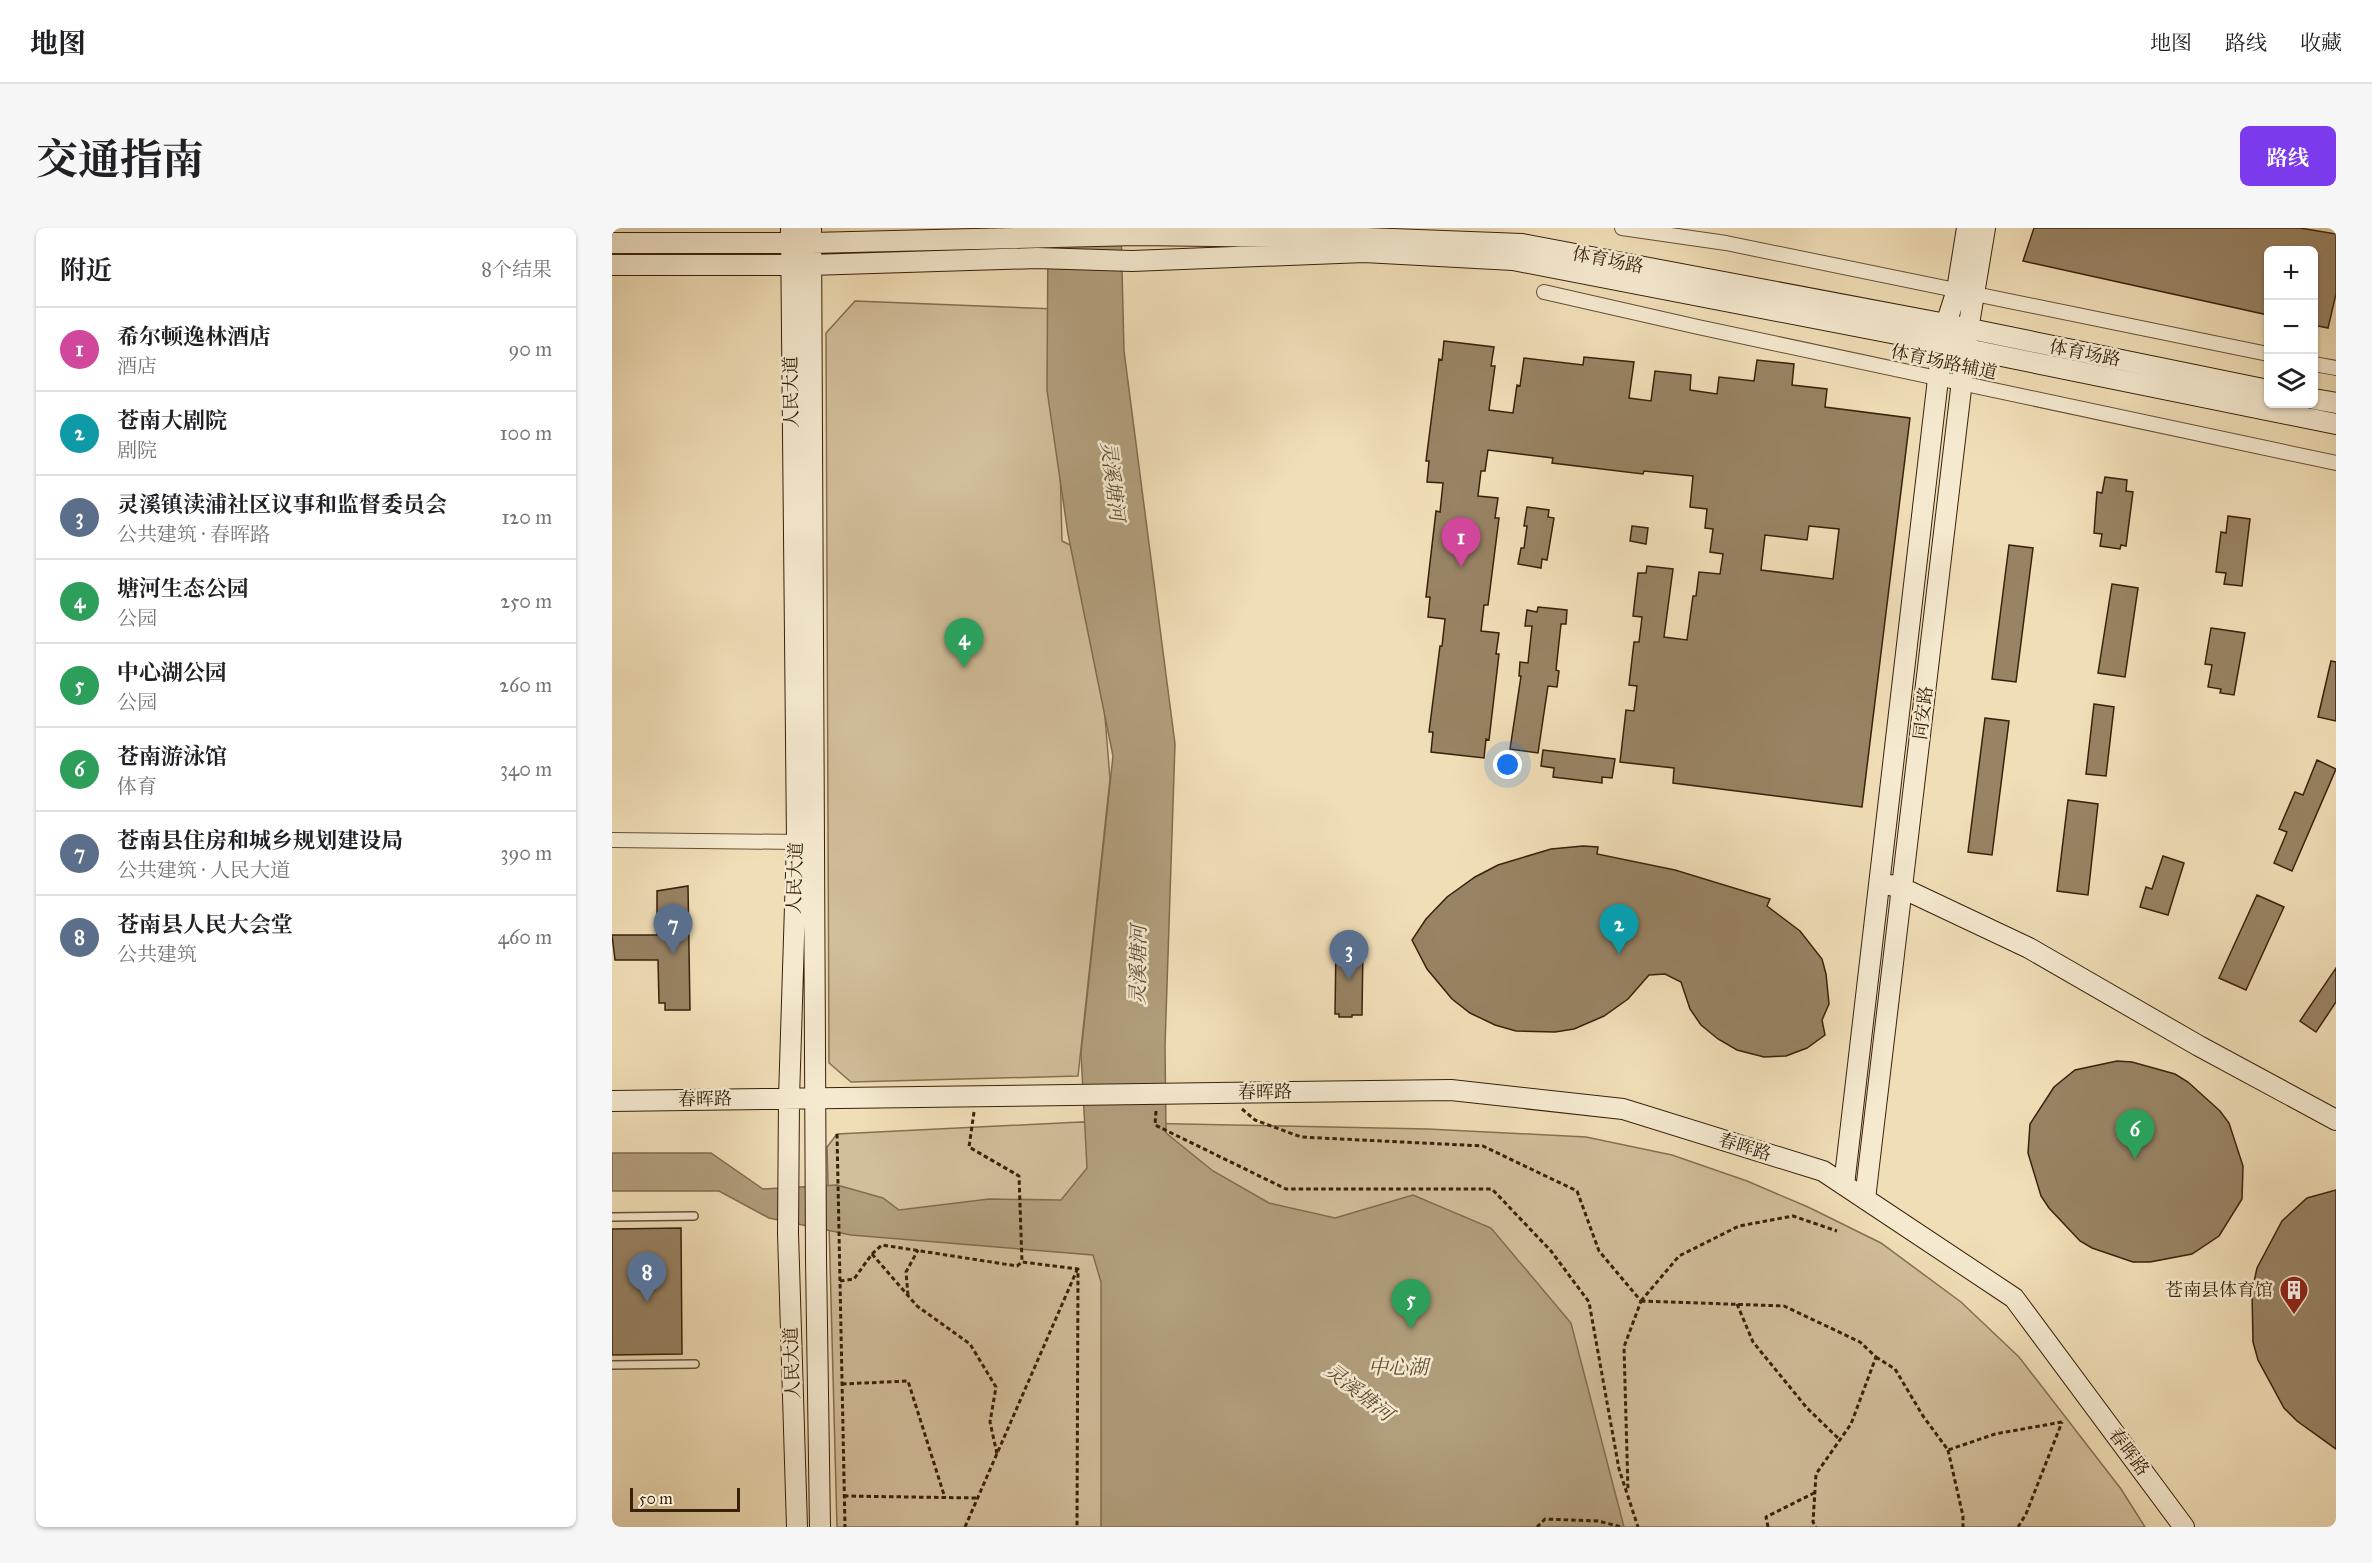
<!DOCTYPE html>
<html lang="zh">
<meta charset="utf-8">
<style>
body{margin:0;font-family:"IM FELL Great Primer","Noto Serif SC",serif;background:#f6f6f6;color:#202124}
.controls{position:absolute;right:18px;top:18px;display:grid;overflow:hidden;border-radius:9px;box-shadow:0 2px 4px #0004}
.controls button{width:54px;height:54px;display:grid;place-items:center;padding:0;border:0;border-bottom:2px solid #e0e0e0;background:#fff;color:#202124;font:30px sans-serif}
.scale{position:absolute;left:18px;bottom:15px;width:110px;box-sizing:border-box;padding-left:6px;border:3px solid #38210a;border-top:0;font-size:16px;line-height:21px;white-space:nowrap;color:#38210a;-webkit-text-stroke:4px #f5ead0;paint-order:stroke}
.you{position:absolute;left:896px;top:537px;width:21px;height:21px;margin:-15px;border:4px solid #fff;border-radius:50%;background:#1a73e8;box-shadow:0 0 0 9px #1a73e833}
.badge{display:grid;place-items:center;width:39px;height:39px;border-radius:50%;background:#7c3aed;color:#fff;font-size:20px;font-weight:700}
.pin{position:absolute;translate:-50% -50px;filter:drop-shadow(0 2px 3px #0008)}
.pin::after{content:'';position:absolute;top:32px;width:21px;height:18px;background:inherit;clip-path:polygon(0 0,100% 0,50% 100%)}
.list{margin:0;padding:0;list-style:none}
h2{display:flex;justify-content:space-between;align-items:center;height:78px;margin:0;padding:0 24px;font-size:26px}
h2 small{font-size:20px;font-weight:400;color:#757577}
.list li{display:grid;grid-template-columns:39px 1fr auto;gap:18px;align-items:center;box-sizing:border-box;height:84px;padding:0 24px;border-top:2px solid #e0e0e0}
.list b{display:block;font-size:22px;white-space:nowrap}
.list p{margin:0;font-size:20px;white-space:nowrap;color:#757577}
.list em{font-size:20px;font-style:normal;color:#757577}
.icon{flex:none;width:33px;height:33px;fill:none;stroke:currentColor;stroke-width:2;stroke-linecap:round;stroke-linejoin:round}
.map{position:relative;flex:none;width:1724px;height:1299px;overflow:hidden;border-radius:9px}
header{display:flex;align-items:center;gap:36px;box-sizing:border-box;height:84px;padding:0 30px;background:#fff;border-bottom:2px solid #e0e0e0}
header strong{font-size:28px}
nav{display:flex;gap:33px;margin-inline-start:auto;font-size:21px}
.intro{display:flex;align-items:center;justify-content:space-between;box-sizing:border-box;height:144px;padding:0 36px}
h1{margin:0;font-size:42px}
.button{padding:15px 27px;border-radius:9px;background:#7c3aed;color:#fff;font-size:21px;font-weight:700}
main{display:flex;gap:36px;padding:0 36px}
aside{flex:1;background:#fff;border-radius:9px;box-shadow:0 2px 4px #0004}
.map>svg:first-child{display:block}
.green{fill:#d1be9a;stroke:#847052;stroke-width:1.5}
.water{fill:#b19e7c;stroke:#816c4e;stroke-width:1.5}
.building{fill:#988364;stroke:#38210a;stroke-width:1.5;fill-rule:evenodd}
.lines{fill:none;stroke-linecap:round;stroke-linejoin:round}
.lane-casing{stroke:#665035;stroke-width:10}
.street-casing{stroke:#665035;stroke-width:16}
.secondary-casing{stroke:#38210a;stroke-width:22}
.path{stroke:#38210a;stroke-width:3;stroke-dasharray:4.5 3;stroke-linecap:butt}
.lane{stroke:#f5ead0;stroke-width:7}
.street{stroke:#f5ead0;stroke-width:14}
.secondary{stroke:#f5ead0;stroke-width:20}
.labels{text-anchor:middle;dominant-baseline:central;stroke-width:5;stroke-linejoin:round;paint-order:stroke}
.street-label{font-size:18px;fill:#38210a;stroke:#f5ead0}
.poi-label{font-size:18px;fill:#38210a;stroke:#f5ead0;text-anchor:end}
.water-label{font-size:20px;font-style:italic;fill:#624d32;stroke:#f5ead0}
</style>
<header>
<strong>地图</strong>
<nav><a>地图</a><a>路线</a><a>收藏</a></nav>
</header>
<div class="intro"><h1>交通指南</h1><a class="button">路线</a></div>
<main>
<aside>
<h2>附近<small>8个结果</small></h2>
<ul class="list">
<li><span class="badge" style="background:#d1479c">1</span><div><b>希尔顿逸林酒店</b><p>酒店</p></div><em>90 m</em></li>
<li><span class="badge" style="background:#0f9aa8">2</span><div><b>苍南大剧院</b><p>剧院</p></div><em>100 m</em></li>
<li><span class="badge" style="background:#5c6f8a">3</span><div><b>灵溪镇渎浦社区议事和监督委员会</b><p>公共建筑 · 春晖路</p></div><em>120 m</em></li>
<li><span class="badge" style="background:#2e9e5b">4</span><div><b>塘河生态公园</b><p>公园</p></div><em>250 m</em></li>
<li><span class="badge" style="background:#2e9e5b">5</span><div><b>中心湖公园</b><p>公园</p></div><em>260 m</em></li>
<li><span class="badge" style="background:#2e9e5b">6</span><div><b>苍南游泳馆</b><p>体育</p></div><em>340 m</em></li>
<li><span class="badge" style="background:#5c6f8a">7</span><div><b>苍南县住房和城乡规划建设局</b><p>公共建筑 · 人民大道</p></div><em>390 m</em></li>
<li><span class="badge" style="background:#5c6f8a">8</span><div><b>苍南县人民大会堂</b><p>公共建筑</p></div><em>460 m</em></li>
</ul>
</aside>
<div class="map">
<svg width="1724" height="1299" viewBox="0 0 1724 1299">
<rect width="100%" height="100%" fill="#f0deb7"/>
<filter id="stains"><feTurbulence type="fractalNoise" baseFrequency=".00333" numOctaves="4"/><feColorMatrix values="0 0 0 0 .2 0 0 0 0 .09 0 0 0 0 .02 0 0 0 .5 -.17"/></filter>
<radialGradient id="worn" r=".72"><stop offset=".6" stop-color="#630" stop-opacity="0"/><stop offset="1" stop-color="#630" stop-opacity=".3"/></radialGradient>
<path class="green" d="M243 73 444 81 450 313 480 328 498 551 466 848 239 854 217 835 214 105Z
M469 894 816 901 974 909 1060 927 1135 953 1196 979 1269 1015 1349 1074 1407 1129 1509 1261 1533 1299H225L215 919 225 906Z"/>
<path class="water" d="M436 0H509L512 123 563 516 553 818 554 905 601 943 657 975 723 990 801 967 879 1000 959 1095 1012 1299H489V1054L481 1027 239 1007 157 990 107 963H0V925H99L151 961 225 957 271 970 287 982 377 971 449 972 475 940 469 825 501 528 456 306 435 162Z"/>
<path class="building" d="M1422 0H1688L1724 6V66L1716 100 1701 97V22H1656V87L1411 33Z
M832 113 882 119 879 138H883L877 182 901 185 905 157 908 158 912 130 971 137 972 129 1022 134 1017 170 1039 173 1043 143 1079 147 1078 162 1105 166 1107 149 1142 153 1145 132 1182 136 1180 157 1215 161 1213 179 1298 190 1250 579 1061 555 1062 540 1008 534 1014 482 1022 483 1025 458 1017 457 1022 414H1027L1030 389 1021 388 1026 345H1034L1035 338 1061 341 1052 409 1075 412 1081 368H1084L1087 344 1108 346 1111 326 1098 324 1101 301 1093 300 1095 281 1078 279 1081 248 1032 243 1031 246 940 235 941 230 876 222 873 243H869L866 268 886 270 883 290H887L876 377H872L869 403 887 405 884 426H887L877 512 874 511 872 530 819 524 821 504H817L828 418H830L833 391 816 389 818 369H814L824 283 828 284 831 255 815 254 817 233H814L827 131 830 132ZM1197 298 1227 301 1221 351 1149 342 1153 307 1195 312Z
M1493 249 1515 252 1514 263 1521 264 1514 318 1509 317 1508 321 1488 318 1490 306 1482 305 1485 264 1490 265Z
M915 279 937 282 936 289 942 290 935 332 930 331 929 340 906 336 909 320H912L915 298H912Z
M1616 288 1638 291 1630 358 1612 356 1614 345 1604 344 1609 304 1614 305Z
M1020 298 1036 300 1034 316 1018 313Z
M1397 317 1421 320 1404 454 1380 451Z
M1500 356 1526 360 1513 449 1486 445Z
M926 379 955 382 954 396H949L944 442 947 443 945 459 936 458 926 525 898 521 909 448H907L908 434 916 435 920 398H913L915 382 925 384Z
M1599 400 1633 405 1622 467 1608 465 1609 461 1596 459 1600 437 1593 436Z
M1719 433 1724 434V493L1706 489Z
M1482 476 1502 479 1494 548 1474 546Z
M1373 490 1397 493 1380 627 1356 624Z
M931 522 1003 531 1000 550 990 549V555L941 549 942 540 929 538Z
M1705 532 1724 541 1680 643 1662 635 1675 604 1667 601 1683 564 1691 567Z
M1456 572 1486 576 1476 667 1445 663Z
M971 618 986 619 985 626 1063 642 1158 671 1155 678 1188 703 1210 731 1214 746 1217 776 1210 792 1213 807 1195 820 1174 828 1152 829 1125 822 1106 811 1089 797 1078 781 1069 754 1053 746 1037 747 1016 771 992 788 962 801 943 804 904 803 883 797 858 785 840 771 815 741 800 712 814 691 835 669 863 649 886 637 939 621Z
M1551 628 1572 635 1556 687 1528 679 1534 659 1540 661Z
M76 658 78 782H53V775H47L46 732H3L0 707H45V663Z
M1645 667 1672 679 1634 762 1607 750Z
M729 710 743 711V718H751L750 787H740V789H727V786H723L724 715H729Z
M1724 740V774L1704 804 1688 793Z
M1505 833 1520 834 1563 846 1576 854 1608 883 1617 895 1631 938 1630 971 1607 1008 1580 1026 1538 1034H1521L1480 1020 1468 1013 1437 980 1429 968 1416 925 1418 896 1442 859 1463 842Z
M1724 962V1221L1685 1193 1672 1180 1646 1132 1641 1114 1640 1063 1645 1040 1670 993 1695 970Z
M69 1000 70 1126 0 1127V1001Z"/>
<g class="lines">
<g class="lane-casing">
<path id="lane" d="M0 989 82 988
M0 1137 83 1136"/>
</g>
<g class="street-casing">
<path id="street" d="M1010 0 1114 15 1656 126
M932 64 1086 99 1724 235
M1702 136 1724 140
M0 612 185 614"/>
</g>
<g class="secondary-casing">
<path id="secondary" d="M179 0 185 614 177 870 176 1005 185 1299
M199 0 204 1030 208 1299
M0 15H199L525 7 754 10 910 16 1334 96 1656 162
M0 37H198L425 30 520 33 752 24 901 32 1331 115 1355 121 1724 196
M1702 171 1724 175
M1278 657 1290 660 1417 720 1587 818 1724 892
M0 873 839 862 1011 881 1211 943 1402 1070 1572 1299
M1232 957 1326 151 1334 96 1345 62 1355 0
M1253 971 1356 102 1373 0"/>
</g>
<path class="path" d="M630 881 643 892 689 909 871 918 965 963 987 1023 1029 1073 1012 1119 1016 1263
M544 883 543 897 674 961H880L939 1023 977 1074 1007 1241 1026 1299
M362 884 357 919 407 948 410 1034 466 1041 465 1299
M225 906 233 1299
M260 1026 270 1017 405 1038 410 1034
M228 1053 242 1051 260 1026 305 1078 358 1116 384 1159 378 1194 385 1226
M296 1067 294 1044 306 1022
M1029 1073 1172 1078 1248 1114 1264 1129 1239 1196 1204 1246 1201 1294 1204 1299
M1029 1073 1067 1028 1127 998 1181 988 1225 1003
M1125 1076 1141 1114 1195 1180 1228 1212
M1264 1129 1283 1141 1311 1188 1336 1222 1383 1206 1450 1194
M230 1156 296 1153 333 1270
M1336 1222 1351 1288V1299
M232 1268 365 1270
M353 1299 465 1042
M925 1299 933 1291 986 1293 1010 1299
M1156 1299 1154 1289 1202 1265
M1406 1299 1414 1286 1450 1194"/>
<use href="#lane" class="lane"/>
<use href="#street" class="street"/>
<use href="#secondary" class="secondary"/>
</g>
<defs>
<g id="building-pin" transform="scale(1.5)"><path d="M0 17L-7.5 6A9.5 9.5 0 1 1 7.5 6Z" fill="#8f2418" stroke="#f5ead0"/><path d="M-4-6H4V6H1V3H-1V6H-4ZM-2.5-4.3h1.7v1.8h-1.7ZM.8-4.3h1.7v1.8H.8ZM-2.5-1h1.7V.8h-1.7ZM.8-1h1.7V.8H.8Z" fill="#fff"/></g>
</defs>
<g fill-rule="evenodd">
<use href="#building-pin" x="1682" y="1062"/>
</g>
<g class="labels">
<g class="street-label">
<text transform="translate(996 32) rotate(11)">体育场路</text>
<text transform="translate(1473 125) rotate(11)">体育场路</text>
<text transform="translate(1332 134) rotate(12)">体育场路辅道</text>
<text transform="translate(179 164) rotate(-91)">人民大道</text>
<text transform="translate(1311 485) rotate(-83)">同安路</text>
<text transform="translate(183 650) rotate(-88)">人民大道</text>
<text transform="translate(653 864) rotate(-1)">春晖路</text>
<text transform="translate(93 871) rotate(-1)">春晖路</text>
<text transform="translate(1133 919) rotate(17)">春晖路</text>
<text transform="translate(180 1135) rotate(-92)">人民大道</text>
<text transform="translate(1517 1224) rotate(53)">春晖路</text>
</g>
<g class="poi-label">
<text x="1661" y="1062">苍南县体育馆</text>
</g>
<g class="water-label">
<text transform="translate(501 253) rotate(83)">灵溪塘河</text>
<text transform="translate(526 737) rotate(-89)">灵溪塘河</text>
<text x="786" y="1139">中心湖</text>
<text transform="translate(747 1164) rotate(38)">灵溪塘河</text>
</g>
</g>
<rect width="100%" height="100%" filter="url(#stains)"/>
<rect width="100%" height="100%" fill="url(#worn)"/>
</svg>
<div class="controls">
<button>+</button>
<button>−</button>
<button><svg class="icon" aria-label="layers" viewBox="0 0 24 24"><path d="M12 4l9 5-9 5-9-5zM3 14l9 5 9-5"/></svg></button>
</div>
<div class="scale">50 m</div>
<div class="you"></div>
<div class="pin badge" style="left:849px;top:339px;background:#d1479c">1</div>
<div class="pin badge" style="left:1007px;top:726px;background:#0f9aa8">2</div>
<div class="pin badge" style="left:737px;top:752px;background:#5c6f8a">3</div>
<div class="pin badge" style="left:352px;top:440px;background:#2e9e5b">4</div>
<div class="pin badge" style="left:799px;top:1101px;background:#2e9e5b">5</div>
<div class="pin badge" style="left:1523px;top:931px;background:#2e9e5b">6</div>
<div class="pin badge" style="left:61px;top:726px;background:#5c6f8a">7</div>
<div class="pin badge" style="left:35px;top:1074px;background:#5c6f8a">8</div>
</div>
</main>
